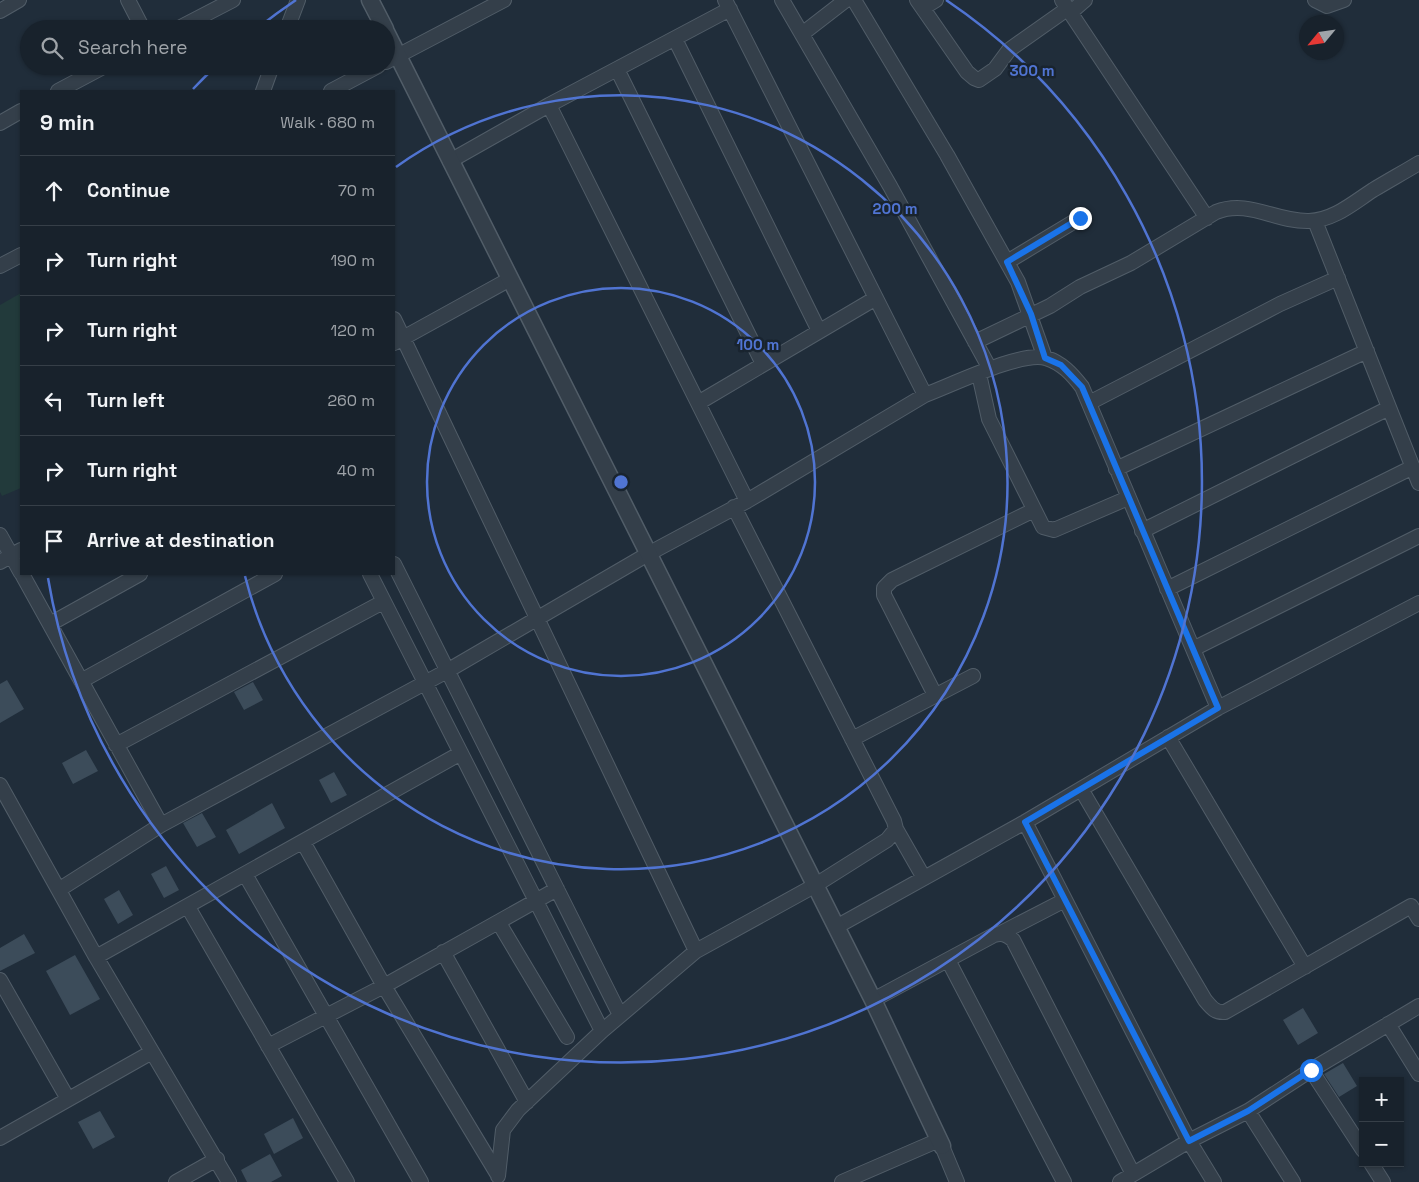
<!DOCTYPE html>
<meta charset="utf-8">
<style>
body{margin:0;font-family:"Space Grotesk",sans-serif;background:#212a34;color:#f1f3f6}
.controls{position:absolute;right:15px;bottom:15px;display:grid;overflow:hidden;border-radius:0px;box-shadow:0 1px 4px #0004}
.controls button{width:45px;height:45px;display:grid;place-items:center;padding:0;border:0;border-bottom:1px solid #363f48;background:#18222c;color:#f1f3f6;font:25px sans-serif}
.compass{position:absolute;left:1299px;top:15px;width:45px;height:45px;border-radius:50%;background:#18222c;box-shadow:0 1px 4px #0004;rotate:241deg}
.stop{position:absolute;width:15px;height:15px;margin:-11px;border:4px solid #1a73e8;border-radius:50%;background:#fff}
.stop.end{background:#1a73e8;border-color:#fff;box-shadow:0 1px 5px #0008}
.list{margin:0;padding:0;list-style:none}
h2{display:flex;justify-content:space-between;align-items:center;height:65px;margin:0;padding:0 20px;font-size:21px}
h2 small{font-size:16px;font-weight:400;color:#9fa4a9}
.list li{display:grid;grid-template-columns:32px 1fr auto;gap:15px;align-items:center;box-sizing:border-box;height:70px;padding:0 20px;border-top:1px solid #363f48}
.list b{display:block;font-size:19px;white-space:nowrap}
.list em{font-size:16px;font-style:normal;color:#9fa4a9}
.icon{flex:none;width:28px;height:28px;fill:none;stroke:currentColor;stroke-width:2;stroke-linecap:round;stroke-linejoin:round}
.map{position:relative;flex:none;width:1419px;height:1182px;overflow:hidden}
.search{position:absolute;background:#18222c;box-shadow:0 1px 4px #0004;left:20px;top:20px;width:375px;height:55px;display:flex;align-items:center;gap:12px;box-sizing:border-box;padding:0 18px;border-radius:28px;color:#9fa4a9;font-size:19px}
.panel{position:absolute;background:#18222c;box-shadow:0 1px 4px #0004;left:20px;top:90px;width:375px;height:485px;border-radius:0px}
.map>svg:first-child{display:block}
.green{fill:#223a3b}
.building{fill:#3c4c5a}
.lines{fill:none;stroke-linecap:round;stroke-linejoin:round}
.minor-casing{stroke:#515d68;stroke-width:16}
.tertiary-casing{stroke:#515d68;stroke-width:19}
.minor{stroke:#343f4a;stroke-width:14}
.tertiary{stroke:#343f4a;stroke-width:16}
.route{stroke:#1a73e8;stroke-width:6}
.ring{fill:none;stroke:#5074d2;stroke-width:2.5}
.centre{fill:#5074d2;stroke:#19242f;stroke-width:2.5}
.ring-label{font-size:15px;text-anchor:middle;font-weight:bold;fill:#5074d2;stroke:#19242f;stroke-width:5;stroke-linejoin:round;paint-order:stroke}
</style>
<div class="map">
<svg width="1419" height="1182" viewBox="0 0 1419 1182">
<rect width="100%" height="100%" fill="#202d3a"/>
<path class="green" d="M21 293V488L2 496 0 492V305Z"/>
<path class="building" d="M7 680 24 709 0 723V684Z
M253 682 263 700 244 710 234 692Z
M86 750 98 771 73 784 62 763Z
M334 772 347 795 331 803 319 780Z
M272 803 285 828 239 854 226 830Z
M202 813 216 837 197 847 183 823Z
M166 866 179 890 164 898 151 874Z
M119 890 133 915 118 924 104 899Z
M24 934 35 953 0 971V948Z
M75 955 100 999 70 1015 46 971Z
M1303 1008 1318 1033 1298 1045 1283 1020Z
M1343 1063 1357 1086 1339 1097 1324 1074Z
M100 1111 115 1137 93 1149 78 1122Z
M293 1118 303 1138 274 1154 264 1134Z
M270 1154 282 1176 271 1182H247L241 1170Z"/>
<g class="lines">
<g class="minor-casing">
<path id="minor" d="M128 0 143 29
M782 0 890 186 990 369
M854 0 947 155 1018 282 1045 358
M917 0 967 72 974 78 979 80 995 69 1009 50 1067 9
M1062 0 1207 218
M1315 0 1327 6 1344 0
M923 8 936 0
M0 11 19 0
M1070 13 1085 0
M177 29 233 0
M287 29 298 0
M802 34 846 0
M675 39 819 331
M386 62 504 0
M618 71 763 364
M58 91 105 66
M263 91 272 66
M331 91 378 66
M549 105 747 501
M0 123 21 111
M450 161 549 105 730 9
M1315 221 1419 483
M1007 262 1080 218
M0 266 21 255
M394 319 696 951 814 886 887 840 896 829 894 821 734 507
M975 342 1050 306 1080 287 1131 263 1216 212C1249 199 1275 222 1309 221 1334 220 1353 203 1373 190 1388 181 1404 172 1419 163
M394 343 510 279
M979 374 989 419 1043 527 1054 530 1128 498
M925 395C952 385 1021 351 1046 358 1062 363 1072 374 1082 387L1218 708
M698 403 876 298
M1089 403 1280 304 1338 278
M1116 469 1367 351
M1142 531 1389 408
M0 535 21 573
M0 562 21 550
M394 564 620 1015
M22 574 161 825
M370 574 602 1031
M1167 589 1413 467
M50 624 140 574
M1193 649 1419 536
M81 681 275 574
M935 695 884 595V588L892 580 1034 510
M1168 737 1305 967
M852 739 973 676
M116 745 383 602
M0 785 96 957 229 1182
M1081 789 1205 1000C1211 1007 1215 1013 1225 1012L1411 906 1419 919
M1025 822 1189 1141 1214 1182
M896 829 924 878
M303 842 384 986 498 1175
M245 874 421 1182
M60 889 161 825 447 671 648 554 747 501 925 395 725 0
M188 907 347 1182
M499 923 567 1037
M836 927 1025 822 1218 708 1419 603
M1001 933 1065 900
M443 952 527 1102
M96 957 461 753
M948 960 1064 1182
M0 980 68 1099
M873 1000 994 935C1002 933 1006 934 1013 940L1133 1174
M1388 1024 1419 1074
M268 1046 384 986 557 889
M1311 1070 1363 1150
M1248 1111 1293 1182
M0 1138 152 1052
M942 1146 957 1182
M1371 1163 1383 1182
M498 1176 503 1130 518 1110 602 1031 696 951
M176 1182 217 1159
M842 1182 939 1140
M1120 1182 1189 1141 1248 1111 1311 1070 1419 1006"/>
</g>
<g class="tertiary-casing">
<path id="tertiary" d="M370 0 385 29
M386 32 873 1000 942 1146"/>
</g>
<use href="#minor" class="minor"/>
<use href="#tertiary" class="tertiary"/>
</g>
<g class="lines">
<path class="route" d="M1080 218 1007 262 1031 314 1045 358 1061 365 1082 387 1218 708 1025 822 1189 1141 1248 1111 1311 1070"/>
</g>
<g class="ring">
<circle cx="621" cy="482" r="194"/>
<path d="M396 167A387 387 0 1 1 245 576"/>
<path d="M193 89A581 581 0 0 1 214 68M259 27A581 581 0 0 1 296 0M946 0A581 581 0 1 1 48 578"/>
</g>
<circle cx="621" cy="482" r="8" class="centre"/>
<g class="ring-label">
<text x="1032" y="76">300 m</text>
<text x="895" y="214">200 m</text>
<text x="758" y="350">100 m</text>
</g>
</svg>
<div class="controls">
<button>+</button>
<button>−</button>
</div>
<svg class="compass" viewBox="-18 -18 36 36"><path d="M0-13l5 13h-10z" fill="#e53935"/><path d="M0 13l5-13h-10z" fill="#9fa4a9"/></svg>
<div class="stop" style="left:1311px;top:1070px"></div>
<div class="stop end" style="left:1080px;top:218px"></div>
<div class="search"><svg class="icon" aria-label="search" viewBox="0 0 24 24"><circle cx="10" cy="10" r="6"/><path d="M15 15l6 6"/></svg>Search here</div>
<section class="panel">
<h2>9 min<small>Walk · 680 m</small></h2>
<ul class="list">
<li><svg class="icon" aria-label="ahead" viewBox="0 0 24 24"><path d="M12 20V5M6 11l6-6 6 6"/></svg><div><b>Continue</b></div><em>70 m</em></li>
<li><svg class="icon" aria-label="right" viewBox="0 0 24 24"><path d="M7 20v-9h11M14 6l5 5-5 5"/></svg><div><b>Turn right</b></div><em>190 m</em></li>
<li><svg class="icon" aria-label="right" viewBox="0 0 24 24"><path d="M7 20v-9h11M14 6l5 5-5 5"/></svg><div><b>Turn right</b></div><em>120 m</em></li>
<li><svg class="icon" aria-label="left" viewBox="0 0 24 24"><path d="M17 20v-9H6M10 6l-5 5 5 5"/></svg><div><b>Turn left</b></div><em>260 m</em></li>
<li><svg class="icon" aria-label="right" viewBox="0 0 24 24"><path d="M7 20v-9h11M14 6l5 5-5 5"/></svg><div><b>Turn right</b></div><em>40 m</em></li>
<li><svg class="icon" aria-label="arrive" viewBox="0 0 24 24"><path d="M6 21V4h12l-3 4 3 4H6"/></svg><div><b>Arrive at destination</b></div></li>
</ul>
</section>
</div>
